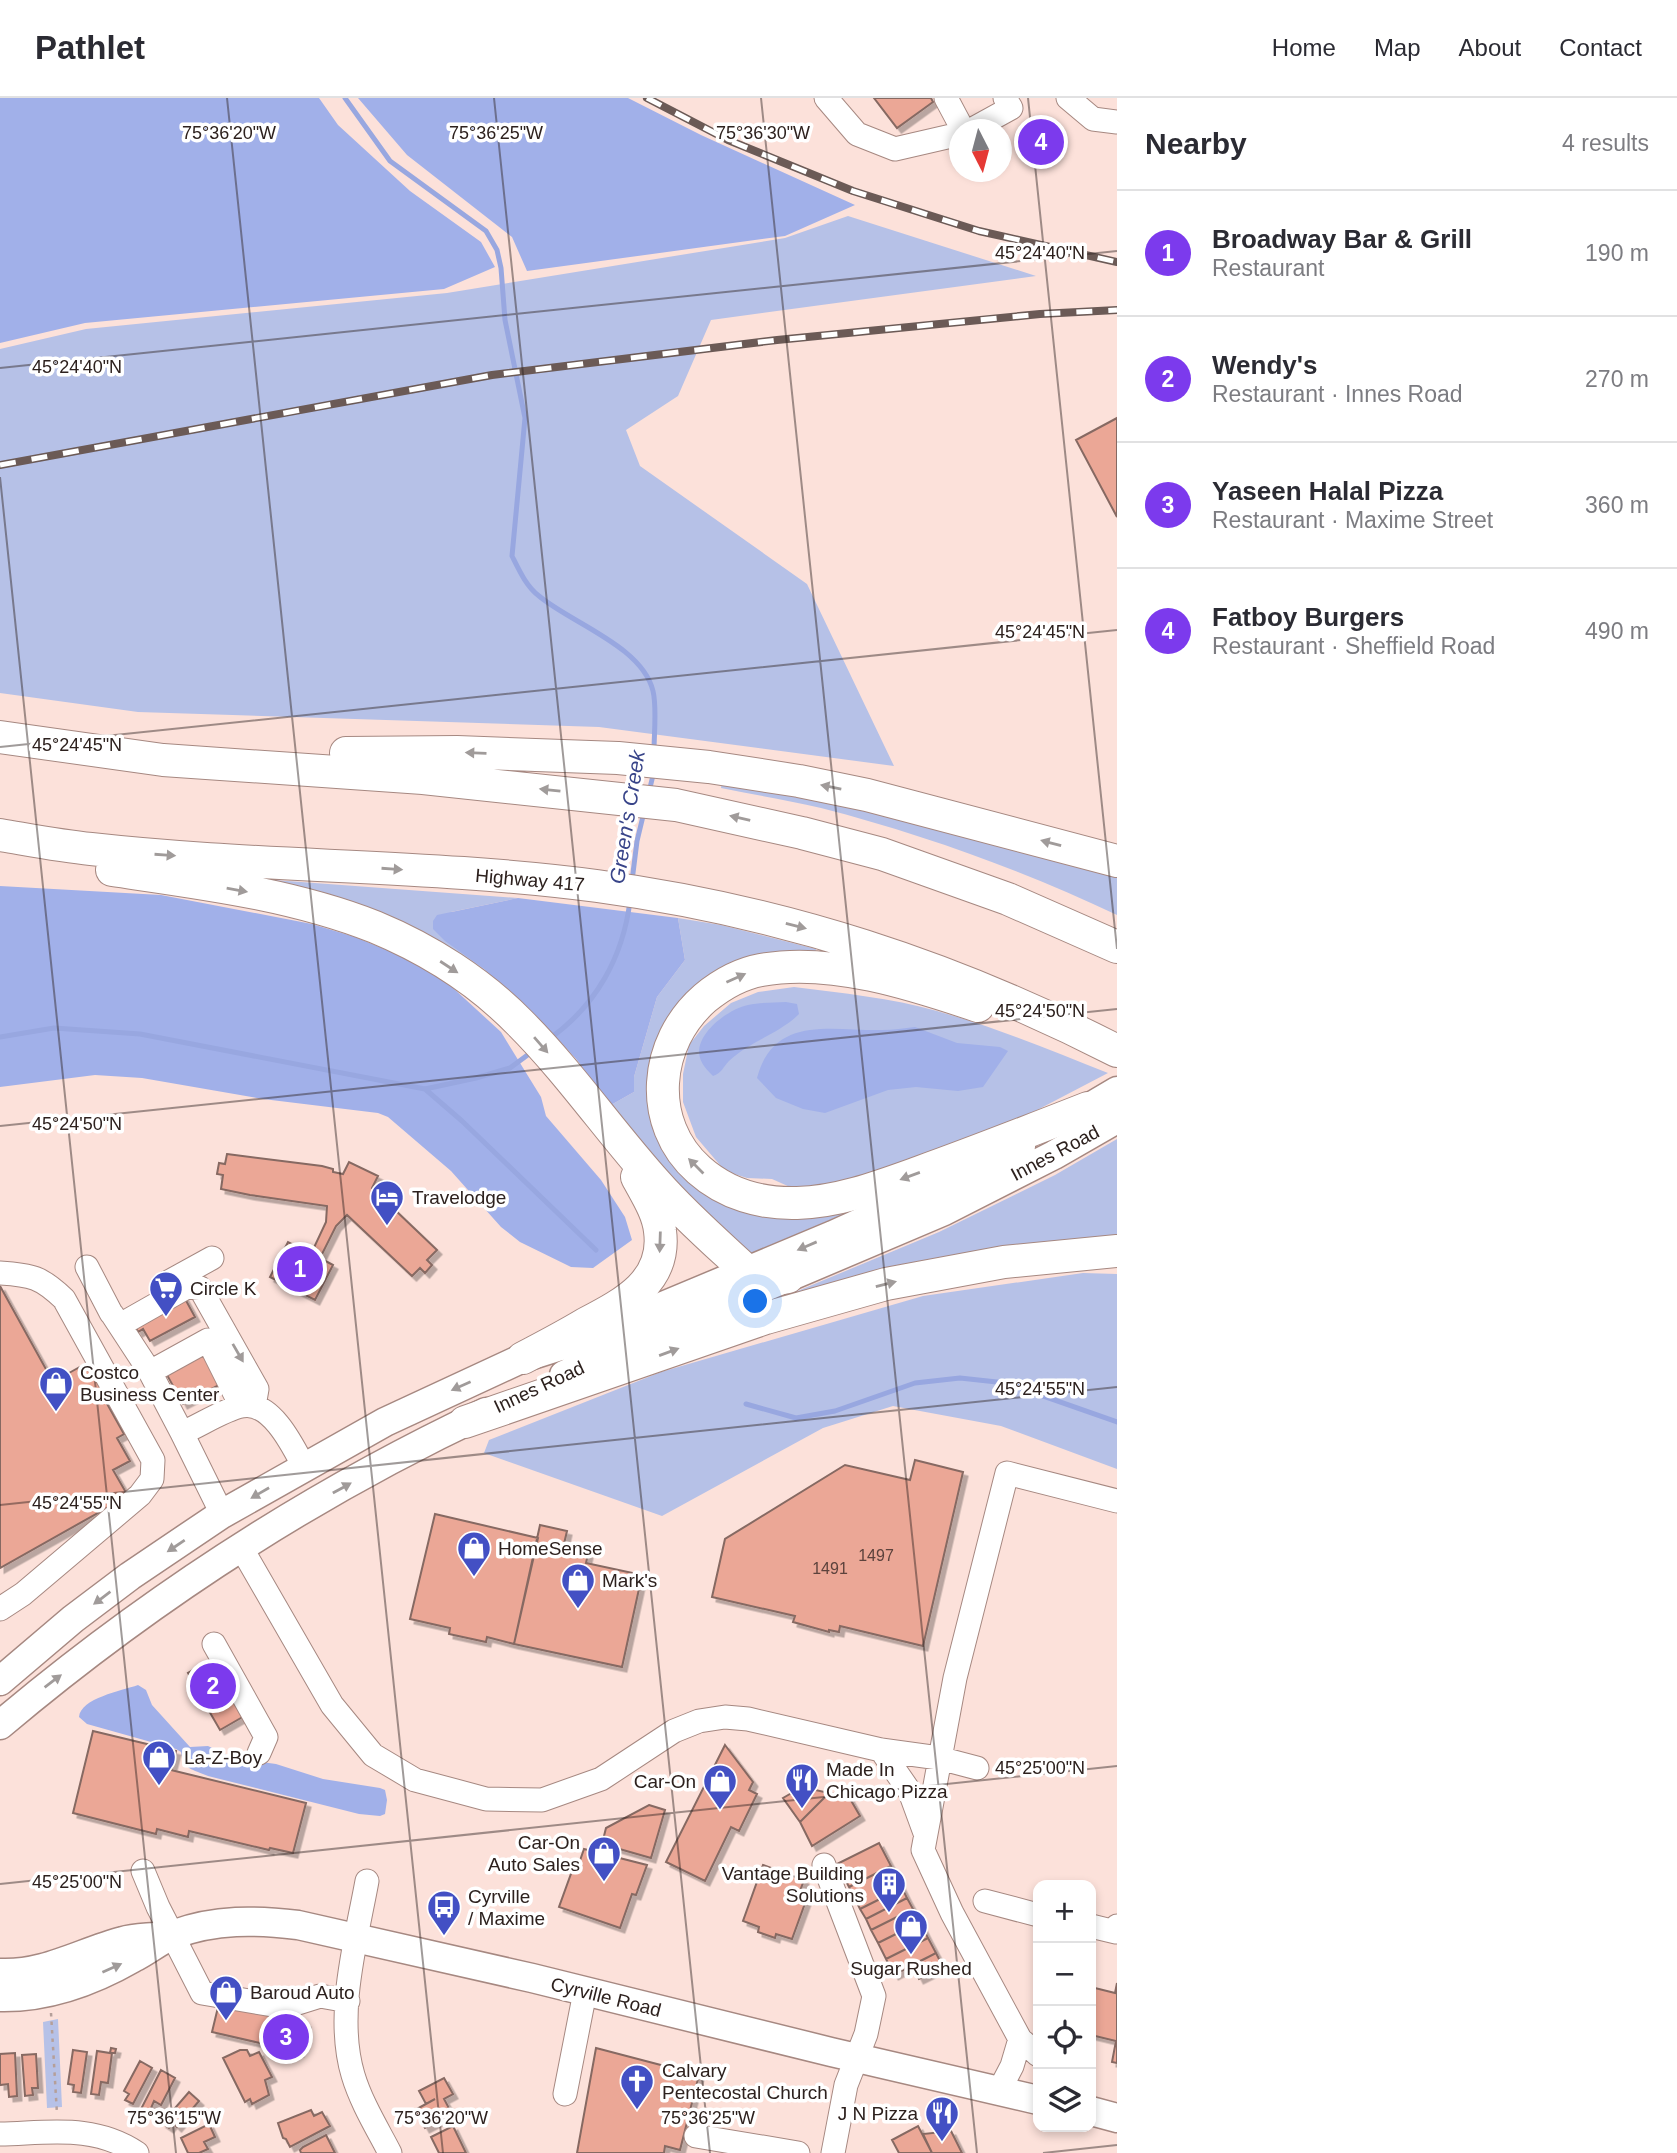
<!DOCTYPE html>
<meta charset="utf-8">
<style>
body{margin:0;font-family:Helvetica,sans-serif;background:#f2f2f3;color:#2b2b33}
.controls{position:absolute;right:21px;bottom:21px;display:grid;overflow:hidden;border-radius:14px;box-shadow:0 4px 10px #0003}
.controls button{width:63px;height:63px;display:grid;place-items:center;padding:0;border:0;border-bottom:2px solid #e1e1e2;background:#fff;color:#2b2b33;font:35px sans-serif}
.compass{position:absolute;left:949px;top:21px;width:63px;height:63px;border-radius:50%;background:#fff;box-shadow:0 4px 10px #0003;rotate:174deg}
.you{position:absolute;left:756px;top:1204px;width:24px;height:24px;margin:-18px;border:5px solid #fff;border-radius:50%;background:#1a73e8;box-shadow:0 0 0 10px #1a73e833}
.badge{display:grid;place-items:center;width:46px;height:46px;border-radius:50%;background:#7c3aed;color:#fff;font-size:23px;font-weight:700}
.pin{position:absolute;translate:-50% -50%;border:4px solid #fff;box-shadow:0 2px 7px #0006}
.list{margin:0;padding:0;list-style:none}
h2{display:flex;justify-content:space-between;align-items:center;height:91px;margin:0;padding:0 28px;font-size:30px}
h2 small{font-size:23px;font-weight:400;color:#7c7c81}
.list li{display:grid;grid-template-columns:46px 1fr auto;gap:21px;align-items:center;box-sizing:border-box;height:126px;padding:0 28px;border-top:2px solid #e1e1e2}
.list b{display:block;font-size:26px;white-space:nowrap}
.list p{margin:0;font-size:23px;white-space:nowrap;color:#7c7c81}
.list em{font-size:23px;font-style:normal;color:#7c7c81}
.icon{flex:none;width:38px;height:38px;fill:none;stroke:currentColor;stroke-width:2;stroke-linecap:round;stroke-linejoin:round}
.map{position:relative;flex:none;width:1117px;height:2055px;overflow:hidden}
header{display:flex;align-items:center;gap:42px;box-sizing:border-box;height:98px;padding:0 35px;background:#fff;border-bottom:2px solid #e1e1e2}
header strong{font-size:33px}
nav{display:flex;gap:38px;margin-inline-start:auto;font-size:24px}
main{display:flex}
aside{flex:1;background:#fff}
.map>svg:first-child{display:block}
.green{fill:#b6c1e7}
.forest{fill:#a1b0e9}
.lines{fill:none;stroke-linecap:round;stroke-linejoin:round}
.stream{stroke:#98a7e0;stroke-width:5}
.building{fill:#eba796;stroke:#866962;stroke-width:2;filter:url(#shadow)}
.minor-casing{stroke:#a68881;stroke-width:25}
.major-casing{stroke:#a68881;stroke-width:31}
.highway-casing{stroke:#a68881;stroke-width:34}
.path{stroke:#b59f99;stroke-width:2.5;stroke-dasharray:3.5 5;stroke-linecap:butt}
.minor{stroke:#fff;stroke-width:23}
.major{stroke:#fff;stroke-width:28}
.highway{stroke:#fff;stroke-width:32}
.rail-casing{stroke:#6b5a56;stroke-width:8}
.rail{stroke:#fff;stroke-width:5;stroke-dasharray:16;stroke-linecap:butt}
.oneway{fill:#a09b9a}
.ticks{fill:none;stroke:#2d211e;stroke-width:2;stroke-opacity:0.45}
.labels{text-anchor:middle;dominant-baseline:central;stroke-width:7;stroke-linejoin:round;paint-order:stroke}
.number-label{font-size:16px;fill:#5c423c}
.street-label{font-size:19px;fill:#2d211e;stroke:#fff}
.poi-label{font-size:19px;fill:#2d211e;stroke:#fff;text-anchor:start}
.water-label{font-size:21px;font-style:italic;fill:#384489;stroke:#fff}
.ticks-label{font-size:18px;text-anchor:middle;fill:#2d211e;stroke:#fff;stroke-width:7;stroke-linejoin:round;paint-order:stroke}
</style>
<header>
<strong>Pathlet</strong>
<nav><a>Home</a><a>Map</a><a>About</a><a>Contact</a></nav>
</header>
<main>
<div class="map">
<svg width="1117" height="2055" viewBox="0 0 1117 2055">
<defs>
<filter id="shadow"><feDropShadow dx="4.5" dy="4.5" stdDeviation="0" flood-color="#0004"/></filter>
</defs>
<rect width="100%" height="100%" fill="#fce1da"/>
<path class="green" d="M848 118 1036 178 711 222 678 298 626 332 640 368 807 486 894 668 599 629 138 614 0 595V251L86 231 447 195 785 140Z
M722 681 817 696 1117 772V817C1022 772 922 736 821 710 788 702 754 697 721 690Z
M232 779 518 800 451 814 466 856 484 871 500 888Z
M678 820 721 827 816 851 814 861 787 858 658 952 688 1078 861 1107 781 1149 751 1160 688 1101 611 1007 634 994V979L657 899 685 862Z
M794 889C842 895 891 900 937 913 995 929 1052 953 1108 975L1018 1022 860 1082 799 1093 772 1081 747 1080 725 1073 696 1039 683 1004V976L689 947 704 928 731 905 758 894Z
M1117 1041V1145L764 1207 939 1134 1055 1077Z
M1083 1175 1117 1176V1371L1001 1328 893 1308 823 1330 662 1418 484 1355 489 1342 661 1274 923 1198Z
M58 1921 62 2009 47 2010 43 1924Z"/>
<path class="forest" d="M0 0H319L338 27 410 93 481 144 495 169 444 191 85 225 0 245Z
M358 0H628L701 37 855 107 785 138 527 173 512 139 407 57Z
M0 788 161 797 312 826 355 839 416 864 452 889 501 934 541 999 546 1018 601 1082 625 1119 632 1142 593 1170 571 1169 520 1144 501 1129 451 1073 388 1019 378 1015 263 1001 142 980 95 977 0 989Z
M518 800 678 820 685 862 657 899 634 979V994L611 1007 576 961 540 922 500 888 484 871 445 843 433 831V823L437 817Z
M786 904 797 906 799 916C779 936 750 943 729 963 723 969 722 975 713 978 708 973 702 967 700 960 693 937 728 911 748 907 760 904 774 905 786 904Z
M915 929 957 945 1000 949 1008 953 983 989 958 993 916 989 888 992 825 1015 803 1011 776 1000 757 980C774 916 832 933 882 932 893 932 904 930 915 929Z
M138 1587 146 1592 152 1607 190 1649 208 1648 233 1660 276 1666 323 1681 380 1690 385 1692 387 1702 385 1716 380 1718 359 1716 208 1678C192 1671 184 1672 181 1654L176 1651 87 1626 79 1619C81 1600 121 1593 138 1587Z"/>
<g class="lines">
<path class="stream" d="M345 0 390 63 486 133 497 152 501 170 505 222 525 320 512 458C519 472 526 488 539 498 571 525 642 548 653 593 657 609 654 636 654 653
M649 694 654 673
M632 783 637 743 644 714
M0 939 54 930 140 936 425 991 476 980 510 970 533 953
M549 941C596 908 623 859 630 803
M425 991 462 1023 596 1152
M746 1306 796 1320 835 1313 915 1285 960 1280 1006 1285 1117 1324"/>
</g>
<path class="building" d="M874 0H931L933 4 897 30Z
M1117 320V419L1076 342Z
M227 1056 322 1068 333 1071V1074L343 1076 349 1064 378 1078 372 1090 437 1152 427 1162 432 1167 425 1175 420 1170 412 1178 347 1117 336 1128 320 1160 333 1167 315 1202 270 1179 288 1144 311 1156 326 1124 327 1108 250 1097 221 1091 223 1077 217 1076 219 1065 225 1066Z
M0 1188 53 1284 85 1266 89 1273 98 1275 108 1292 101 1295 124 1336 117 1340 130 1363 113 1372 128 1398 0 1470Z
M183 1197 195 1219 150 1243 143 1231 138 1234 135 1228Z
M206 1255 223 1285 183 1306 167 1277Z
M915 1362 963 1374 923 1548 840 1528 839 1534 829 1532V1534L793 1524 795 1518 712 1499 725 1441 845 1367 910 1382Z
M435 1416 538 1440 514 1546 487 1539 486 1544 449 1536 450 1530 410 1521Z
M540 1427 567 1433 563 1450 588 1456 586 1465 642 1477 622 1569 514 1546Z
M211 1562 246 1617 220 1632 205 1606 209 1604 206 1598 202 1600 188 1575Z
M93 1633 176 1653 171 1672 306 1705 293 1755 270 1750 269 1752 189 1733 188 1739 157 1731 156 1736 73 1715Z
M725 1647 753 1684 749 1692 757 1696 739 1733 731 1729 705 1783 666 1764Z
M802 1689 829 1695 800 1724 783 1700Z
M829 1695 849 1699 860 1718 812 1748 800 1724Z
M649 1707 665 1712 651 1760 602 1746 606 1730Z
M879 1745 891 1768 849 1789 837 1766Z
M584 1751 647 1767 636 1797 632 1796 620 1830 559 1809 572 1773 576 1774Z
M763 1767 804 1782 800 1793 808 1797 792 1841 776 1836 775 1840 758 1834 759 1829 743 1823Z
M891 1768 902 1790 860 1811 849 1789Z
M902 1790 907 1800 866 1821 860 1811Z
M907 1800 913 1811 871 1832 866 1821Z
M913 1811 920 1824 878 1845 871 1832Z
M920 1824 928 1840 886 1861 878 1845Z
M928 1840 936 1855 894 1877 886 1861Z
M936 1855 943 1869 919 1881 912 1867Z
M1117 1885V1965L1112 1964 1116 1943 1091 1937V1889L1115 1895Z
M219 1905 306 1925 299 1954 212 1934Z
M111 1950 116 1951 115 1955H112L108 1985 101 1984 99 1997 91 1996 97 1953 110 1955Z
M596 1950 699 1977 680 2052 665 2048 664 2055H577Z
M73 1952 87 1954 81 1995 73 1994 74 1987 68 1986Z
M240 1952H247L250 1958 259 1954 272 1979 265 1982 269 1997 252 2006 250 2001 245 2004 223 1960Z
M15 1955 17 1998 9 1999 8 1986 0 1987V1956Z
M36 1956 38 1990H32L33 1997 25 1998 22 1957Z
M140 1963 152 1970 133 2006 125 2002 129 1996 124 1993Z
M161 1972 175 1980 161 2007 154 2003 149 2015 141 2011Z
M444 1980 453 1996 444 2001 452 2016 425 2030 415 2012 435 2001 426 2006 419 1993Z
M189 1994 199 2003 177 2029 173 2025 169 2030 162 2025Z
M311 2012 314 2018 322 2014 330 2028 290 2049 286 2041 283 2040 278 2025Z
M209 2026 215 2039 204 2044 208 2051 199 2055H188L181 2040Z
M453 2028 466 2055H439L431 2039Z
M918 2028 932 2055H899L892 2042Z
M951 2033 962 2055H932L923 2036Z
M326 2037 335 2055H301L300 2052 303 2049Z"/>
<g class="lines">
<g class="minor-casing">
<path id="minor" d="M826 0 857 36 895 51 960 36
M946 0 963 32
M1068 0 1093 21 1117 24
M971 32 1011 10 1005 0
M87 1169 111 1215
M0 1175C32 1177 41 1179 64 1201L153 1362 152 1381 140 1397 23 1496 0 1511
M163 1187 212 1160
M112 1216 150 1274
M120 1227 187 1189 200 1190 257 1291 254 1308
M182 1335 150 1274 208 1242 241 1308
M222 1416 182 1335C199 1328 225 1311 242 1308 271 1302 293 1348 304 1369
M242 1451 332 1607 373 1657 415 1682 486 1701 542 1702 601 1681 674 1633 699 1623 725 1619 748 1621 881 1652 939 1660 977 1670
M214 1546 266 1639 259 1655
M881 1652 910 1694 925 1735
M824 1767 874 1898 866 1936 846 1987 833 2055
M143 1773 158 1809 202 1895 285 1909 320 1898 348 1903
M367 1783C356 1843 335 1917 353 1977 361 2004 377 2030 390 2055
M985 1803 1038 1817
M1091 1828 1116 1834 1117 1828
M1038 1957 1020 1941 952 1815 923 1752 955 1580 1007 1375 1117 1403
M999 1993 1012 1968 1020 1941
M565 1996 585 1894
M0 2036C49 2035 94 2026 137 2055
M696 2038 798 2055"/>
</g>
<g class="major-casing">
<path id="major" d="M1068 1022 1117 993
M564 1277 636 1244 944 1113 1054 1057 1117 1021
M0 1583 73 1521 130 1478 222 1416 385 1324 523 1260 589 1239 833 1137 974 1073 1021 1048
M0 1627C147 1503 312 1396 486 1314
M0 1875C45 1877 81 1854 123 1843 135 1839 149 1840 162 1838
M0 1899C47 1900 93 1883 133 1860 147 1853 160 1842 175 1836 216 1821 255 1822 298 1827L532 1880 831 1954 1038 2002
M1091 2013 1117 2020"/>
</g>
<g class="highway-casing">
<path id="highway" d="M0 639 163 662 423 680 676 707 802 735 882 756 1008 801 1117 849
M346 655 457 654 618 660 709 669 799 683 867 697 1117 763
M0 737C30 742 61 748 91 751 259 770 430 766 597 788 782 813 951 868 1117 953
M112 772C200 785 292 796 375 829 428 851 480 884 520 925 570 975 610 1034 657 1086 686 1119 720 1148 752 1178L767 1183 788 1179
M978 908C913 886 830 859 761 872 739 876 722 886 705 900 654 944 646 1025 699 1072 726 1096 761 1106 797 1105 839 1104 881 1088 920 1074 976 1054 1032 1032 1088 1010
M523 1260C544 1249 565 1238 585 1226 623 1206 667 1184 660 1133 658 1114 646 1096 637 1079
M465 1324 766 1220 886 1186 1004 1164 1117 1153"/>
</g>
<path class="path" d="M51 1915 57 2016"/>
<use href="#minor" class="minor"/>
<use href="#major" class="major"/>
<use href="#highway" class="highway"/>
<g class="rail-casing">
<path id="rail" d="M647 0 728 42 853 93 979 133 1117 164
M0 367 492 277 777 242 1040 216 1117 212"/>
</g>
<use href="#rail" class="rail"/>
</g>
<defs><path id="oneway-solid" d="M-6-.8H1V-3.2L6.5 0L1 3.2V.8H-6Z" transform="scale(1.75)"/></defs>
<g class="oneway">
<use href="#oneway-solid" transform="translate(476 655) rotate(-178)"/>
<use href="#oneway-solid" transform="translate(831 689) rotate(-169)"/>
<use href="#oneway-solid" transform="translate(550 692) rotate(-174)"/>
<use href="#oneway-solid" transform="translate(740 720) rotate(-167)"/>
<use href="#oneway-solid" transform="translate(1051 745) rotate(-165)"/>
<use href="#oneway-solid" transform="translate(165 757) rotate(4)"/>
<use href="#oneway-solid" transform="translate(392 771) rotate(4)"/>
<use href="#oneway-solid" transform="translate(237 792) rotate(10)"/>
<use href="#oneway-solid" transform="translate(796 828) rotate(14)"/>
<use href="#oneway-solid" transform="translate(449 869) rotate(33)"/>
<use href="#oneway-solid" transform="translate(736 880) rotate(-24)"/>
<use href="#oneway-solid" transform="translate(541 947) rotate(49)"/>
<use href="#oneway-solid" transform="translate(696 1068) rotate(-135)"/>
<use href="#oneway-solid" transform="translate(910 1078) rotate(160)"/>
<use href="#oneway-solid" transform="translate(660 1144) rotate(92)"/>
<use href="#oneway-solid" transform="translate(807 1148) rotate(157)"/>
<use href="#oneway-solid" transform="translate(886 1186) rotate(-14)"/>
<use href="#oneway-solid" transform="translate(669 1254) rotate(-20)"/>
<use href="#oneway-solid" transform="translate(238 1255) rotate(60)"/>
<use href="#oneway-solid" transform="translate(461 1288) rotate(156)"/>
<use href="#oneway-solid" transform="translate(342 1390) rotate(-29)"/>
<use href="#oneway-solid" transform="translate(260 1395) rotate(150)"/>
<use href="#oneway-solid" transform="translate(176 1448) rotate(146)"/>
<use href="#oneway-solid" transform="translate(102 1500) rotate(143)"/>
<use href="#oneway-solid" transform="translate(53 1583) rotate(-37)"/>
<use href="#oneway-solid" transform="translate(112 1870) rotate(-24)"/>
</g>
<path class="ticks" d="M227 0 443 2055M494 0 710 2055M761 0 977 2055M1028 0 1117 851M0 270 1117 153M0 379 176 2055M0 649 1117 532M0 1028 1117 911M0 1407 1117 1289M0 1786 1117 1668M1043 2055 1117 2047"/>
<defs>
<g id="hotel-pin" transform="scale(1.75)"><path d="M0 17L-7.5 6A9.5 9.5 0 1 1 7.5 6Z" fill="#4350c4" stroke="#fff"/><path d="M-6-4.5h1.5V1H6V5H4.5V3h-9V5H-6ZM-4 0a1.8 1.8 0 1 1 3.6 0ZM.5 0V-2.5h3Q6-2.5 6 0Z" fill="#fff"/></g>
<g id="supermarket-pin" transform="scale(1.75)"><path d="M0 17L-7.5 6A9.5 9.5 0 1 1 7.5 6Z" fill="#4350c4" stroke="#fff"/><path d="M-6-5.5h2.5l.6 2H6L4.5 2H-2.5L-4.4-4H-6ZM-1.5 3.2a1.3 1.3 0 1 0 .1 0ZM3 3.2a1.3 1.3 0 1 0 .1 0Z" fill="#fff"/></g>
<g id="shop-pin" transform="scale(1.75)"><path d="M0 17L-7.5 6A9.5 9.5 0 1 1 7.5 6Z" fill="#4350c4" stroke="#fff"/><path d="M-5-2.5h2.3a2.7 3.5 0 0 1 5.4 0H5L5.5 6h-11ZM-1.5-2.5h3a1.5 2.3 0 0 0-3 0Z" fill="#fff"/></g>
<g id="restaurant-pin" transform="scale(1.75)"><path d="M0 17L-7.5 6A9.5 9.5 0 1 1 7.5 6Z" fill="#4350c4" stroke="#fff"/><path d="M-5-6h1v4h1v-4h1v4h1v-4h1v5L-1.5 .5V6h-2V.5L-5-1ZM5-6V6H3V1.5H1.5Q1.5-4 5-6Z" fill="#fff"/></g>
<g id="building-pin" transform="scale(1.75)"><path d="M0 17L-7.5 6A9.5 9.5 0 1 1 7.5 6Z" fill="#4350c4" stroke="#fff"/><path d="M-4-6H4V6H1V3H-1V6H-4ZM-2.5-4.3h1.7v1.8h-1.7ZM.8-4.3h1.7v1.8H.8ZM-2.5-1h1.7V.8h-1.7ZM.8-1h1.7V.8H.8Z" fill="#fff"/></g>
<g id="bus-pin" transform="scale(1.75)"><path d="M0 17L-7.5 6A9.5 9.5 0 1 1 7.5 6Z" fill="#4350c4" stroke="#fff"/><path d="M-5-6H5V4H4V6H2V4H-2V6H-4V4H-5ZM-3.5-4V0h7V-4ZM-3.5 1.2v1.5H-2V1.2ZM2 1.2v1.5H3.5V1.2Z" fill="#fff"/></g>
<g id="church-pin" transform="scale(1.75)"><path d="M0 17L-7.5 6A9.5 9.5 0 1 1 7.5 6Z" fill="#4350c4" stroke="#fff"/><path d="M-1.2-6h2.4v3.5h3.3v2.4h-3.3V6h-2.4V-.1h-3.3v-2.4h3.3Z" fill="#fff"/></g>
</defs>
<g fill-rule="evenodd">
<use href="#hotel-pin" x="387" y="1099"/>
<use href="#supermarket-pin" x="166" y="1190"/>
<use href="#shop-pin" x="56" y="1285"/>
<use href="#shop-pin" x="474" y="1450"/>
<use href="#shop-pin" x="578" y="1482"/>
<use href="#shop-pin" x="159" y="1659"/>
<use href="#restaurant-pin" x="802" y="1682"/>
<use href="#shop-pin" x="720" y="1683"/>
<use href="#shop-pin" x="604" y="1755"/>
<use href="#building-pin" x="889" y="1786"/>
<use href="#bus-pin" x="444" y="1809"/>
<use href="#shop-pin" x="911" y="1828"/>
<use href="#shop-pin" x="226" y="1894"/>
<use href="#church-pin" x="637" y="1983"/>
<use href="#restaurant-pin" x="942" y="2015"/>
</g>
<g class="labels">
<g class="number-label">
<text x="876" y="1457">1497</text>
<text x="830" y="1470">1491</text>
</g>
<g class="street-label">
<text transform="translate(530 782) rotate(5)">Highway 417</text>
<text transform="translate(1055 1055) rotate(-28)">Innes Road</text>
<text transform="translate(539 1289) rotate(-25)">Innes Road</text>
<text transform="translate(606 1899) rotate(14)">Cyrville Road</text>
</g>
<g class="poi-label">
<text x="412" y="1099">Travelodge</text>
<text x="190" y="1190">Circle K</text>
<text x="80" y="1274">Costco<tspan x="80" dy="22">Business Center</tspan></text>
<text x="498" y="1450">HomeSense</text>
<text x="602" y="1482">Mark's</text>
<text x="184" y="1659">La-Z-Boy</text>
<text x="826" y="1671">Made In<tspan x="826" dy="22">Chicago Pizza</tspan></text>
<text x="696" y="1683" text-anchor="end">Car-On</text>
<text x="580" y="1744" text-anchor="end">Car-On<tspan x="580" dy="22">Auto Sales</tspan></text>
<text x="864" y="1775" text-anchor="end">Vantage Building<tspan x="864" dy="22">Solutions</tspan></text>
<text x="468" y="1798">Cyrville<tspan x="468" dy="22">/ Maxime</tspan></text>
<text x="911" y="1870" text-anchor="middle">Sugar Rushed</text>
<text x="250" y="1894">Baroud Auto</text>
<text x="662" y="1972">Calvary<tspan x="662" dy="22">Pentecostal Church</tspan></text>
<text x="918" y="2015" text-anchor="end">J N Pizza</text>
</g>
<g class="water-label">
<text transform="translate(627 719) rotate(-81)">Green's Creek</text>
</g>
</g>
<g class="ticks-label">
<text x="229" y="41">75°36'20"W</text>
<text x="496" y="41">75°36'25"W</text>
<text x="763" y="41">75°36'30"W</text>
<text x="1040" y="161">45°24'40"N</text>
<text x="77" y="275">45°24'40"N</text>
<text x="1040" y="540">45°24'45"N</text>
<text x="77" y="653">45°24'45"N</text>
<text x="1040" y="919">45°24'50"N</text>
<text x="77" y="1032">45°24'50"N</text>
<text x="1040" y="1297">45°24'55"N</text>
<text x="77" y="1411">45°24'55"N</text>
<text x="1040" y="1676">45°25'00"N</text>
<text x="77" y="1790">45°25'00"N</text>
<text x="174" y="2026">75°36'15"W</text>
<text x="441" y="2026">75°36'20"W</text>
<text x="708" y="2026">75°36'25"W</text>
</g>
</svg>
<div class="controls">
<button>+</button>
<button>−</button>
<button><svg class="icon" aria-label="locate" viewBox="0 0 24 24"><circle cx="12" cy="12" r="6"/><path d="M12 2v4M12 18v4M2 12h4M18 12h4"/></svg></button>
<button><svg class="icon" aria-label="layers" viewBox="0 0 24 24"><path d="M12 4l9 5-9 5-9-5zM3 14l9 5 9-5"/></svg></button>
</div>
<svg class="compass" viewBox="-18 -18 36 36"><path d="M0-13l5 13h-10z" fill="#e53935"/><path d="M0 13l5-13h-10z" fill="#7c7c81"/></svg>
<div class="you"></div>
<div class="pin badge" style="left:300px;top:1171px">1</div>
<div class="pin badge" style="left:213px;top:1588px">2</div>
<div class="pin badge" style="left:286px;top:1939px">3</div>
<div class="pin badge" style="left:1041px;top:44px">4</div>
</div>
<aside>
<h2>Nearby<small>4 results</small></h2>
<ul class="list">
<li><span class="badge">1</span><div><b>Broadway Bar &amp; Grill</b><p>Restaurant</p></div><em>190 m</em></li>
<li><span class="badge">2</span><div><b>Wendy's</b><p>Restaurant · Innes Road</p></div><em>270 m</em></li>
<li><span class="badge">3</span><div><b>Yaseen Halal Pizza</b><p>Restaurant · Maxime Street</p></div><em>360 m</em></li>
<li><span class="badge">4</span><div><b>Fatboy Burgers</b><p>Restaurant · Sheffield Road</p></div><em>490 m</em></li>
</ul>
</aside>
</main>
